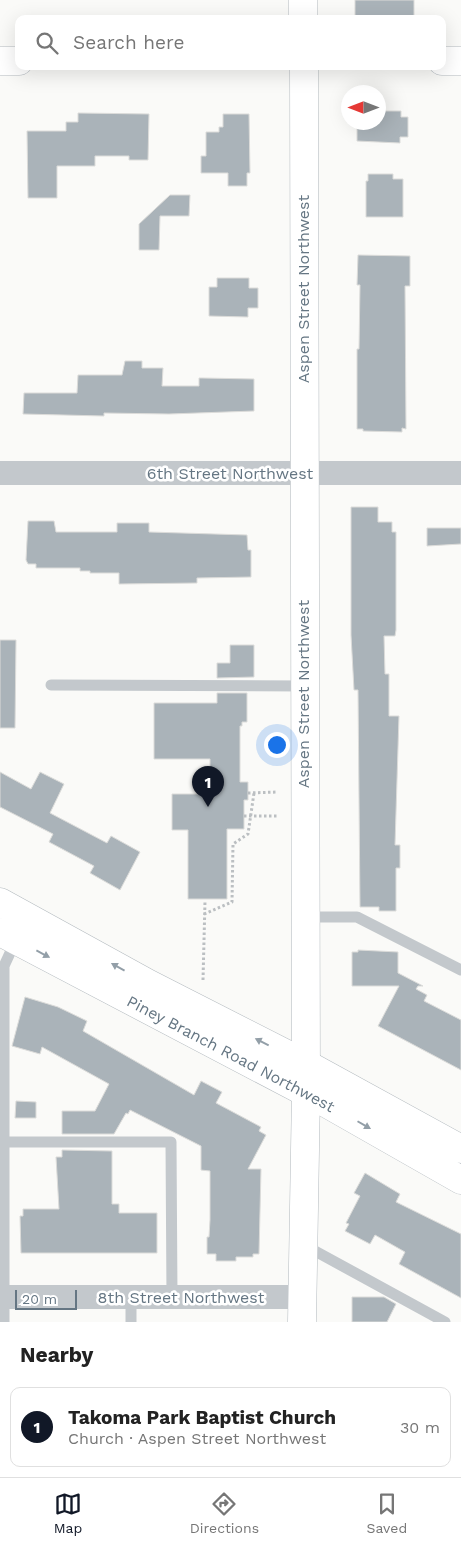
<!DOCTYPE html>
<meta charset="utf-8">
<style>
body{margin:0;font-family:"Work Sans",sans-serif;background:#f2f2f2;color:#222}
.compass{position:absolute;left:341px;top:85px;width:45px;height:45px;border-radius:50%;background:#fff;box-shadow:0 5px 20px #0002;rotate:270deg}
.scale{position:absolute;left:15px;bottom:12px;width:62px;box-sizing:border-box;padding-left:5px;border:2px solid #657683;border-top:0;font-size:14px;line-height:18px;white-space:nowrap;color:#657683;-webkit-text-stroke:4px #fff;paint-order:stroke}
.you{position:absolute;left:276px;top:744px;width:18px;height:18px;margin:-12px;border:4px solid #fff;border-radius:50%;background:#1a73e8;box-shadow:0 0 0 8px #1a73e833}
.badge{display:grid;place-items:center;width:32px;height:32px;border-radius:50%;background:#111827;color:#fff;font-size:16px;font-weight:700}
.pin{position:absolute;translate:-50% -41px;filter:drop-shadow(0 1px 2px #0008)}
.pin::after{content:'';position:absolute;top:26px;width:18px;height:15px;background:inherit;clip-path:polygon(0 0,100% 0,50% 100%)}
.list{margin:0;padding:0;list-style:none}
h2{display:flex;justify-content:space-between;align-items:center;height:65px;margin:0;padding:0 20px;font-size:21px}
h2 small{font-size:16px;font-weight:400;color:#767676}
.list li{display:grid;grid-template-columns:32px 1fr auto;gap:15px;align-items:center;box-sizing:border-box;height:80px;margin:0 10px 10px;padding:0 10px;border:1px solid #e0e0e0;border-radius:10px}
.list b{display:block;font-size:19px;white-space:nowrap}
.list p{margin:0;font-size:16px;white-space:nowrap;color:#767676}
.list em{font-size:16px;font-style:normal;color:#767676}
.icon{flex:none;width:28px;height:28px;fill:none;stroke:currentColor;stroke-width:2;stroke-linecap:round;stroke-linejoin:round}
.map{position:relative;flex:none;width:461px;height:1322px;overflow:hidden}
.search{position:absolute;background:#fff;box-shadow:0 5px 20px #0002;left:15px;right:15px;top:15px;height:55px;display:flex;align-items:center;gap:12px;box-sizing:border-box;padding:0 18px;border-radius:10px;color:#767676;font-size:19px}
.sheet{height:155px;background:#fff}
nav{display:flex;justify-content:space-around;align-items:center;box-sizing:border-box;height:70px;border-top:1px solid #e0e0e0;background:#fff;font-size:14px;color:#767676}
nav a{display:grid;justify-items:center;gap:2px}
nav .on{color:#111827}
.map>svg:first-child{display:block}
.building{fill:#aab3b9;stroke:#dcdcda}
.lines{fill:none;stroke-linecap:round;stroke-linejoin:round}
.secondary-casing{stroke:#b3babf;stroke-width:29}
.path{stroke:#bbbfc2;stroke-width:3;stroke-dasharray:2.5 2.5;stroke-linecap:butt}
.lane{stroke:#c3c8cc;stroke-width:11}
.street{stroke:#c3c8cc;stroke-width:24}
.secondary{stroke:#fff;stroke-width:28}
.oneway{fill:#939fa8}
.labels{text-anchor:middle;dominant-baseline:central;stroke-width:5;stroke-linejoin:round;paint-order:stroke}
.street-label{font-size:16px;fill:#657683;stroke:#fff}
</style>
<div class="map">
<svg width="461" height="1322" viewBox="0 0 461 1322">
<rect width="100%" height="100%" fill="#fafaf8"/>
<path class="building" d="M355 0H414V16H355Z
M378 111H401V117H408V137H400V143L357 141V122H378Z
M78 113 149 114 148 160H129V156H95V166H57V198H28L27 131H66V122H78Z
M223 114H249L250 173H247V186H228V173H201V156H206V132H219V127H223Z
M368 174H393V179H403V217H366V181H368Z
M170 195H190L189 216H160L159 250H139V224Z
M358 255 410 256V286H405L406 429 402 428V432L363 431V429H357V349H359L360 285H357Z
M217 278H249V288H258V308H248V317L209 316V287H217Z
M125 361H142V368H163L162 386H199V378H202L254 379V411L169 414 104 413V416L23 414 24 393H77L78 375H122Z
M351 507H378V522H392V532H396V630L395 636H384L385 674H389V716H399L395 845H400V868H396V911H379V907H360L358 690H354L351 635Z
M28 521H54L56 532H117V523H149V532L247 535 248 550H251V577L197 578V583L119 584V573H90V571H80V568H36V564H28L26 560Z
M427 528H461V544L427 546Z
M0 640H16L15 728H0Z
M230 645H254V677L217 678V663H230Z
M217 693H247V722H242V726H240V782H248V800H244V829H227V899H188V830H172V794H210V759H154V703H217Z
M0 772 31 789 40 772 64 784 50 813 107 843 111 836 140 852 120 890 90 873 94 866 49 842 53 834 0 807Z
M358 950 398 952V973L423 986H418L416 989 427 995 424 1001 461 1020V1070L378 1026 399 986H352V952H358Z
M25 997 58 1007 87 1021 83 1031 194 1095 201 1081 222 1092 216 1103 261 1127 259 1131 266 1135 248 1169H261L259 1254H253V1257H236V1261H216V1254H207V1237H209L210 1220V1171L201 1170V1146L130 1110 128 1114 126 1113 114 1134H62V1111H95L109 1084 42 1047 40 1054 12 1046Z
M16 1101 36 1102V1118H15Z
M62 1150 112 1151V1204H119V1213H157V1253H21L20 1216H23V1209H59L56 1157H62Z
M365 1173 400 1194 396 1202 461 1234V1298L399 1264 405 1252 375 1235 370 1244 345 1231 349 1224 346 1223 360 1196 354 1193Z
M352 1297H384L396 1304 387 1322H352Z"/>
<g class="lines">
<g class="secondary-casing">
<g id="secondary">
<path d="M303 0V19"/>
<path d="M0 61H19"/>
<path d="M442 61H461"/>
<path d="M0 902 149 984 306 1064 461 1149"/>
<path id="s1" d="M0 932 324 1102 461 1180"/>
<path d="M302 1322 306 1093 304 66"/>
</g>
</g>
<path class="path" d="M248 793 278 792
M244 816H278
M204 914 232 902 233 844 248 834 254 793
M203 980 205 901"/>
<path class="lane" d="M51 685 303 686
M306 917H357L461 970
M3 1142H171L172 1297
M304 1245 445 1322
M4 1322V966L16 940
M131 1322V1297"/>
<path class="street" d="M0 473H461
M0 1297H302"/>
<use href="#secondary" class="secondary"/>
</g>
<defs><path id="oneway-solid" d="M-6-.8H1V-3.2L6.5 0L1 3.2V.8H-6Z" transform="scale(1.25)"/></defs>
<g class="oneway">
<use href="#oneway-solid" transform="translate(43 954) rotate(28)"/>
<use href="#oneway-solid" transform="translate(118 967) rotate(-151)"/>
<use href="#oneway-solid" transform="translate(262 1042) rotate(-153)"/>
<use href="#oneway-solid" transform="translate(364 1125) rotate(30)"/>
</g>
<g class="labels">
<g class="street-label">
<text transform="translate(303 289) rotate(-90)">Aspen Street Northwest</text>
<text x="230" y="473">6th Street Northwest</text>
<text transform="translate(303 694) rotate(-90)">Aspen Street Northwest</text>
<text stroke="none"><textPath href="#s1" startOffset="261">Piney Branch Road Northwest</textPath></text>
<text x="181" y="1297">8th Street Northwest</text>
</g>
</g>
</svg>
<svg class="compass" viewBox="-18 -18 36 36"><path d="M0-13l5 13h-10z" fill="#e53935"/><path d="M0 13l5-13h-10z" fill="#767676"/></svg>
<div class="scale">20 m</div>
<div class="you"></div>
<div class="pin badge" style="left:208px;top:807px">1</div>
<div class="search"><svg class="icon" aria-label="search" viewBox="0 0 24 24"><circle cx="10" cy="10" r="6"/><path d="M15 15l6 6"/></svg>Search here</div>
</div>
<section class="sheet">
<h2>Nearby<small></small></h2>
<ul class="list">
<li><span class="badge">1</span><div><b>Takoma Park Baptist Church</b><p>Church · Aspen Street Northwest</p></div><em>30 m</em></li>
</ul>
</section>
<nav>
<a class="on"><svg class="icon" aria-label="map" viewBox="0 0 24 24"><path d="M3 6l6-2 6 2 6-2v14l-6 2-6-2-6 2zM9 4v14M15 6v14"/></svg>Map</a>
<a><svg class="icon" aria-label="directions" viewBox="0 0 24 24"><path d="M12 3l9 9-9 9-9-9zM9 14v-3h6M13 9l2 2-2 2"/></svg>Directions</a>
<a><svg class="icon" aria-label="saved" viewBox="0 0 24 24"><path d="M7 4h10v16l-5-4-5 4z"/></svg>Saved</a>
</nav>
